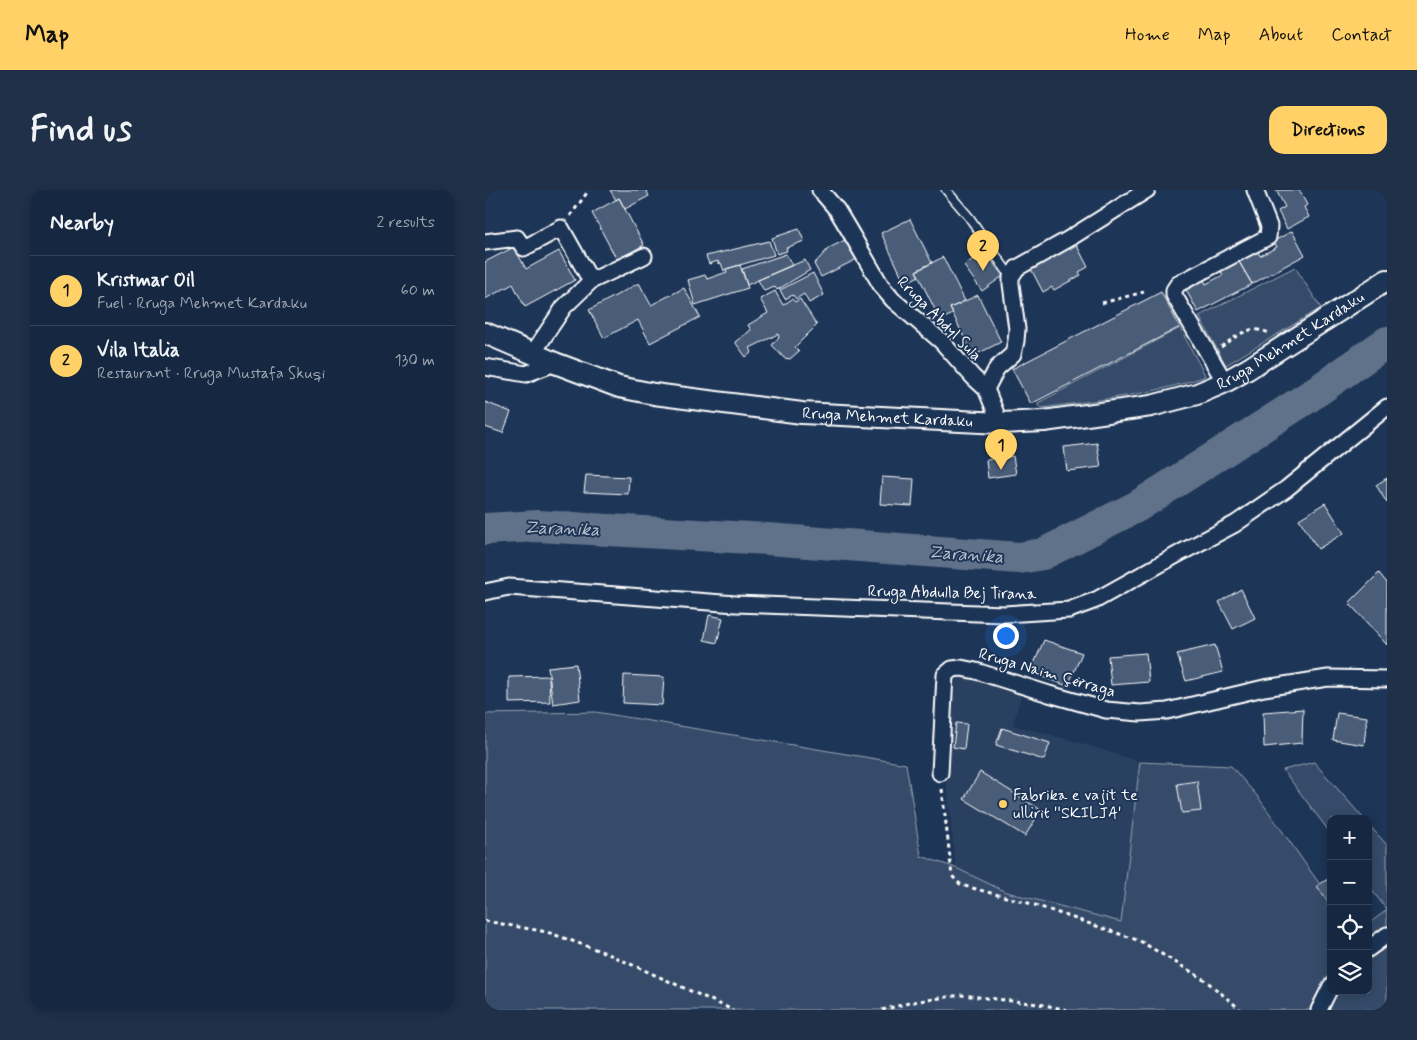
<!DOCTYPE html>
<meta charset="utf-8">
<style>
body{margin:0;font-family:Mynerve,sans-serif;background:#1f3048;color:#f1f3f6}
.controls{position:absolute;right:15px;bottom:15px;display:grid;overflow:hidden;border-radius:10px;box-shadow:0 2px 12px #0003}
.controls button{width:45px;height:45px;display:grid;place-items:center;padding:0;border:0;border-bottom:1px solid #35445a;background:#162841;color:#f1f3f6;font:25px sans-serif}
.you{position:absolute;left:520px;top:445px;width:18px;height:18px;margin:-12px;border:4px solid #fff;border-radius:50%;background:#1a73e8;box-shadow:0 0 0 8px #1a73e833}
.badge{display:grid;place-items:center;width:32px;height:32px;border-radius:50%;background:#ffd166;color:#111;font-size:16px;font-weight:700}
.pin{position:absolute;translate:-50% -41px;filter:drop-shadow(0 1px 2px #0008)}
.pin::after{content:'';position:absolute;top:26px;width:18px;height:15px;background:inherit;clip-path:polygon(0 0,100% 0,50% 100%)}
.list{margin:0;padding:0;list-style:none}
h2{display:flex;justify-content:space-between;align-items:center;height:65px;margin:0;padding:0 20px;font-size:21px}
h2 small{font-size:16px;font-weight:400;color:#9ea6b1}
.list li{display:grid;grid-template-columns:32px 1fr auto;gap:15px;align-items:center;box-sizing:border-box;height:70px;padding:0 20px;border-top:1px solid #35445a}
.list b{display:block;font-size:19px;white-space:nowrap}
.list p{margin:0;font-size:16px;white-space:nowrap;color:#9ea6b1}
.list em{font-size:16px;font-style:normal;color:#9ea6b1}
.icon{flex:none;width:28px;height:28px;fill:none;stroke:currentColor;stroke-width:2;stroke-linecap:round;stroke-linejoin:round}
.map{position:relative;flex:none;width:902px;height:820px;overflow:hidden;border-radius:15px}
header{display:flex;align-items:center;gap:30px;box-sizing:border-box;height:70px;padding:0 25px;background:#ffd166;color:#111}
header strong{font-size:24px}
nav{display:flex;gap:28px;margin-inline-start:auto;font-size:18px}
.intro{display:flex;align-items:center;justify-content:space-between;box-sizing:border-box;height:120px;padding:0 30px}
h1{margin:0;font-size:35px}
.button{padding:12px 22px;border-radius:15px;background:#ffd166;color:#111;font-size:18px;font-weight:700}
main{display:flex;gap:30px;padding:0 30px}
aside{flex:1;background:#162841;border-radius:15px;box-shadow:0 2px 12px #0003}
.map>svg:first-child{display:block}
.built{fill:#2a4161}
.green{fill:#364b69;stroke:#9aa5b4}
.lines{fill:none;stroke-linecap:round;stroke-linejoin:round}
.river{stroke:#617289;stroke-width:32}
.building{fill:#4a5d79;stroke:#fff}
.lane-casing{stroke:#fff;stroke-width:11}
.street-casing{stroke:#fff;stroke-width:19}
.secondary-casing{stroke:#fff;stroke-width:24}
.path{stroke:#fff;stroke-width:3;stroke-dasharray:4 4;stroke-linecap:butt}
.lane{stroke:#1d3557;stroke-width:8}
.street{stroke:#1d3557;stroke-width:15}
.secondary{stroke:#1d3557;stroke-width:20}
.poi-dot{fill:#ffd166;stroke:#1d3557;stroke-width:2}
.labels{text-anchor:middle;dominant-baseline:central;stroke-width:4;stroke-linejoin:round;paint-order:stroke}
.street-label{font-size:16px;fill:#fff;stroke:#1d3557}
.poi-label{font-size:16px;fill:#fff;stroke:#1d3557;text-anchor:start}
.water-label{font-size:18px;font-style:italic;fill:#b8c0ca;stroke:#1d3557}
</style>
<header>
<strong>Map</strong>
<nav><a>Home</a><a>Map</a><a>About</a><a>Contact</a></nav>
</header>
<div class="intro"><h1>Find us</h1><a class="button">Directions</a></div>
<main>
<aside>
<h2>Nearby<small>2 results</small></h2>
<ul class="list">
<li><span class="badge">1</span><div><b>Kristmar Oil</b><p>Fuel · Rruga Mehmet Kardaku</p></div><em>60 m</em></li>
<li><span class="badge">2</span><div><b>Vila Italia</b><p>Restaurant · Rruga Mustafa Skuqi</p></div><em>130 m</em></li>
</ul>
</aside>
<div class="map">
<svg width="902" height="820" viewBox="0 0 902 820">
<rect width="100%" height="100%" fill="#1d3557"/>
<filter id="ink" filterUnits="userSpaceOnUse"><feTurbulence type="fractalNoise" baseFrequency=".02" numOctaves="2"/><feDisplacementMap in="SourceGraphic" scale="10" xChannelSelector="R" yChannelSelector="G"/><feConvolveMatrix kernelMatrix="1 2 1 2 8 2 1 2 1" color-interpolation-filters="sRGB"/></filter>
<g filter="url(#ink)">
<path class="built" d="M472 484 538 498 528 535 589 551 655 572 636 732 521 702 471 678 461 587Z"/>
<path class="green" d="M810 77 836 118 741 175 714 126Z
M695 138 719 183 720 186 719 187C666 205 612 210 557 218L553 216V213Z
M111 522 421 574 436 666 471 678 521 702 636 732 655 572 746 576 773 607 846 710V801H883V734L902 720 883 695V634L902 655V820H0V524Z
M829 572 879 629H846V644L798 580Z"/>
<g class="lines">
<path class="river" d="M0 339 53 336 283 349 534 368 558 364 653 316 825 206 902 152"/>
</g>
<path class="building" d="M125 0H161L164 6 140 19 134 8 131 10Z
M791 0H814L822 15 819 17 824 27 802 39 793 21 800 17Z
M134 8 159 55 132 70 107 23Z
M425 29 447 73 431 81 434 86 420 93 396 43Z
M314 39 319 51 301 58 302 61 292 64 287 48Z
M807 41 820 65 767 94 753 70 772 60 775 66 792 57 789 51Z
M362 49 372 69 336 87 329 74 344 58Z
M284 51 289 65 241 79 239 81 236 73 233 74V71L224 74 221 66Z
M591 54 603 77 594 82 596 85 569 100 567 97 558 102 546 79 564 69V70Z
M29 57 41 79 74 61 90 90 40 117 28 94 0 109V72Z
M499 60 518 86 497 101 479 76Z
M301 64 307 75 262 95 257 79Z
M458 67 480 111 465 118 468 124 455 130 431 81Z
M320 70 325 80 292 100 290 97 279 101 273 90Z
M753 70 767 94 713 122 700 98 718 88 721 94 738 85 735 80Z
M255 75 263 98 210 115 203 90 220 85 222 89 242 82 241 79Z
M328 83 339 105 324 113 319 104 311 109 308 105 300 109 295 100Z
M154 93 166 115 199 98 215 127 165 153 153 130 119 148 104 120Z
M290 101 298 115 307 109 310 112 315 109 332 135 310 157 314 161 305 169 299 168 287 155 294 147 293 144 265 158 267 162 261 167 250 152 266 140 263 135 283 123 275 109Z
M676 102 695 137 546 214 527 179Z
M493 105 516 152 488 166 465 118Z
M0 212 26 222 18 243 0 237Z
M612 253 616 277 582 281 579 257Z
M528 266 531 284 503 288 501 270Z
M101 285 144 287 143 304 99 302Z
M397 287 429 289 427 316 395 314Z
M902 288V313L891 295Z
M840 313 859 343 833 359 814 329Z
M894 383 902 393V455L864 413Z
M756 399 770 428 748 439 734 412Z
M224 425 238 428 232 453 219 450Z
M559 450 597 463 583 496 545 483Z
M730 455 738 482 701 491 692 464Z
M661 463 664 492 626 495 623 466Z
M91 474 95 510 68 514 63 477Z
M139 485 179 487 177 515 138 513Z
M64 486 65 512 24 513V487Z
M818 519 817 553 779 557 778 522Z
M852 523 882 527 879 555 848 550Z
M471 533 482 534 479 559 468 557Z
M517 538 565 553 559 570 511 555Z
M495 582 556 620 540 646 479 609Z
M712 591 716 621 697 623 692 594Z
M846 687V717L832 696Z"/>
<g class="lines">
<g class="lane-casing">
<path id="lane" d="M461 0 484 27 526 87"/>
</g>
<g class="street-casing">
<path id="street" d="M335 0 352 20 364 40 397 97 408 110 456 151 488 187 501 199 515 233
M0 52 32 48 39 58 76 38 106 91 159 66
M48 163 79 117 106 91
M0 177 41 184 70 173
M738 193 734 182 689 105V100L693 94 783 47 784 36 770 0
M501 199 512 178 528 164 531 151 532 139 526 94V87L532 78 582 50 662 0
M0 402 24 397 251 414 519 424 584 420 611 410 697 362 750 334 801 299 902 217
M455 583 460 485 467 479 476 478 491 481 564 504 621 520 655 523 682 521 779 498 843 488 902 489
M883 759 902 745
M834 820 846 796"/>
</g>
<g class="secondary-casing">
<g id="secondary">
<path id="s1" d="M0 143 70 173 134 197 169 204 317 223 515 233 559 231 666 216 712 204 738 193 763 179 902 90"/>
</g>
</g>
<path class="path" d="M85 26 104 0
M617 113 659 102
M736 157C754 145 763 134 784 143
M457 599 467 686 476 695 547 714 655 751 720 790 756 820
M0 731 62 742 121 763 248 820
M397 820 428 812 476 805 554 814 583 820"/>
<use href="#lane" class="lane"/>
<use href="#street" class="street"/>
<use href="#secondary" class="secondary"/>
</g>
</g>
<circle class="poi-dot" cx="518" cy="614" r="5"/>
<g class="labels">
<g class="street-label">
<text transform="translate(454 129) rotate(45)">Rruga Abdyl Sula</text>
<text stroke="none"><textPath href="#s1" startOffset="835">Rruga Mehmet Kardaku</textPath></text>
<text stroke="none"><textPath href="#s1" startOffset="415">Rruga Mehmet Kardaku</textPath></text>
<text transform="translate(467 403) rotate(1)">Rruga Abdulla Bej Tirana</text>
<text transform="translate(562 483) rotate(16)">Rruga Naim Çërraga</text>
</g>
<g class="poi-label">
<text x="528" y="605">Fabrika e vajit te<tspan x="528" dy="18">ullirit ''SKILJA'</tspan></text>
</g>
<g class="water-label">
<text transform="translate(77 339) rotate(2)">Zaranika</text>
<text transform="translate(481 365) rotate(4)">Zaranika</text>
</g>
</g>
</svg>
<div class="controls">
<button>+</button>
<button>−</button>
<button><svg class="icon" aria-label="locate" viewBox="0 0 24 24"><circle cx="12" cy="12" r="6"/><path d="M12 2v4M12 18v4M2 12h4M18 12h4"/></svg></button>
<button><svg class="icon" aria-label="layers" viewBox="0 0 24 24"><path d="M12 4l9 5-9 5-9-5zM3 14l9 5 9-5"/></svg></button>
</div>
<div class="you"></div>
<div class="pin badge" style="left:516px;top:280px">1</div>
<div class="pin badge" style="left:498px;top:81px">2</div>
</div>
</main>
